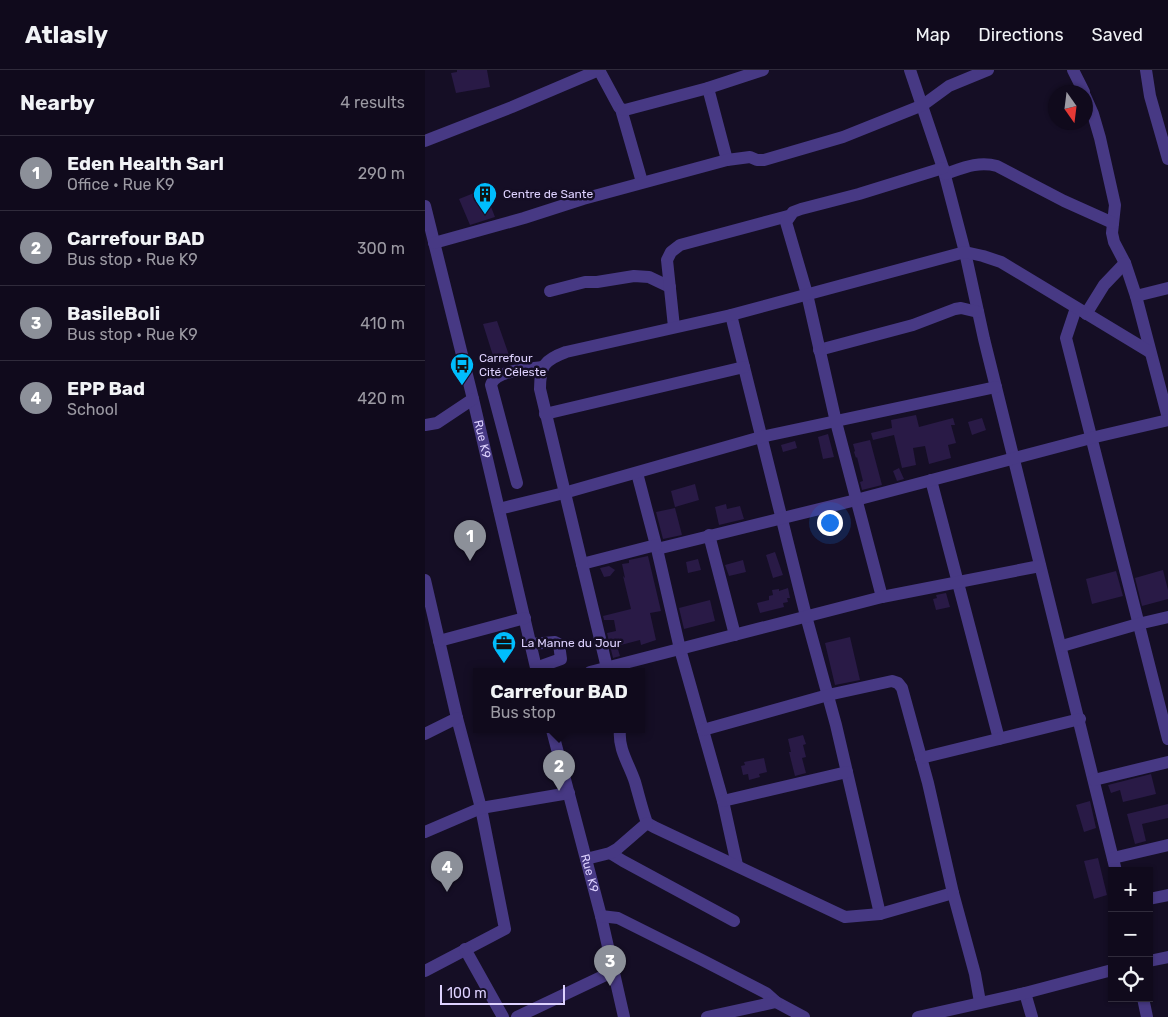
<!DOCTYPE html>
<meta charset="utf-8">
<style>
body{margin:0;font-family:Rubik,sans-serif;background:#1e1829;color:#f1f3f6}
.controls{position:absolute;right:15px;bottom:15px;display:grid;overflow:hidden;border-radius:0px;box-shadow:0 1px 4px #0004}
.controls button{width:45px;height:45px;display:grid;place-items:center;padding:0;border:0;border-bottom:1px solid #302b3b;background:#100a1c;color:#f1f3f6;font:25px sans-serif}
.compass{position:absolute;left:623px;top:15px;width:45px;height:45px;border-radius:50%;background:#100a1c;box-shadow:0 1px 4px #0004;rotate:166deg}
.scale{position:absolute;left:15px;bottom:12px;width:125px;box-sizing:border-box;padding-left:5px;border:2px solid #ded2ff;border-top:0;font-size:14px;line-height:18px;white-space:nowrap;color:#ded2ff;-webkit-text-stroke:4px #150e25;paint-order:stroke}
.you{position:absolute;left:404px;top:452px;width:18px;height:18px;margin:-12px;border:4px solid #fff;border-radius:50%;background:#1a73e8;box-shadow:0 0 0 8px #1a73e833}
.badge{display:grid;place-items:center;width:32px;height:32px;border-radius:50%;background:#8c9099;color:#fff;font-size:16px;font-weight:700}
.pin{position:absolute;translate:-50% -41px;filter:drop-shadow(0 1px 2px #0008)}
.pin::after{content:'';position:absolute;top:26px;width:18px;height:15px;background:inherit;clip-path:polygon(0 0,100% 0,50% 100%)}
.popup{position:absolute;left:48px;top:598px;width:172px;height:65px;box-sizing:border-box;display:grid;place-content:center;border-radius:0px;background:#100a1c;filter:drop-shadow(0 1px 4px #0005);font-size:16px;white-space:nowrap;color:#9c9aa3}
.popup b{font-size:19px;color:#f1f3f6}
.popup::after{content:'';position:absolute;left:50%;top:100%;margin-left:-10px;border:10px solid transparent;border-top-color:#100a1c}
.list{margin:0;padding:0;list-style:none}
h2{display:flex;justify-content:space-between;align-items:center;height:65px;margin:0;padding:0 20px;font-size:21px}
h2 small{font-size:16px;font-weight:400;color:#9c9aa3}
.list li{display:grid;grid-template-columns:32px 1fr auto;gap:15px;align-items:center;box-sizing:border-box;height:75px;padding:0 20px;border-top:1px solid #302b3b}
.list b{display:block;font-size:19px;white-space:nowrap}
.list p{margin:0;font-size:16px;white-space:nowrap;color:#9c9aa3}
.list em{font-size:16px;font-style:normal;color:#9c9aa3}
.icon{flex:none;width:28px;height:28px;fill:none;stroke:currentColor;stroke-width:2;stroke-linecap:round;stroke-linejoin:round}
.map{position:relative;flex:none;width:743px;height:947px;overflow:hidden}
header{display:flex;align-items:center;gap:30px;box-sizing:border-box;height:70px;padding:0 25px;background:#100a1c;border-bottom:1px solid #302b3b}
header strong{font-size:24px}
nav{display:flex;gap:28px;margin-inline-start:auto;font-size:18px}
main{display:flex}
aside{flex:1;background:#100a1c}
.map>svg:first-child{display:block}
.building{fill:#291a46}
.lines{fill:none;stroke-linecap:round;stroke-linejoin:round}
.minor{stroke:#473984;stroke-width:12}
.labels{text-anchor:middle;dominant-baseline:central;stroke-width:5;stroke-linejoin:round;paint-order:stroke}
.poi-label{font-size:12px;fill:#ded2ff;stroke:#150e25;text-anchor:start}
.street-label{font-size:12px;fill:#ded2ff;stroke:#150e25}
</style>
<header>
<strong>Atlasly</strong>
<nav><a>Map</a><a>Directions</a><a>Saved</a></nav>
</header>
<main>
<aside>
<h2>Nearby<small>4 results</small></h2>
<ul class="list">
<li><span class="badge">1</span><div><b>Eden Health Sarl</b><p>Office · Rue K9</p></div><em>290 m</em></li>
<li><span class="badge">2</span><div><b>Carrefour BAD</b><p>Bus stop · Rue K9</p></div><em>300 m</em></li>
<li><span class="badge">3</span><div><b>BasileBoli</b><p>Bus stop · Rue K9</p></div><em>410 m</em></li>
<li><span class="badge">4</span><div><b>EPP Bad</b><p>School</p></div><em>420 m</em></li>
</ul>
</aside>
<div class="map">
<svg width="743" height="947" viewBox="0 0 743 947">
<rect width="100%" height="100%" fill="#150e25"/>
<path class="building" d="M32 0H62L65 17 31 23 26 3 32 2Z
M59 119 70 147 45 155 34 129Z
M72 251 85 288 70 292 58 254Z
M491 345 494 357 528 348 530 355H526L531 373 523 375 526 388 504 394 500 376 488 378 491 395 477 398 469 365 448 370 446 363 467 358 466 350Z
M557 348 561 360 547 365 543 352Z
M403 364 409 387 398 389 393 367Z
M445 370 457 415 437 420 435 412 438 411 432 387 431 388 429 382 430 381 428 374Z
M370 371 372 378 358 382 356 375Z
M474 398 479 409 472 411 468 401Z
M270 414 274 430 250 437 246 421Z
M301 434 302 439 315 436 319 449 294 455 290 437Z
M250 438 257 465 238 469 231 442Z
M350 482 358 505 348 508 341 485Z
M223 486 236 541 225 543 231 570 216 575 215 570 192 576 195 586 188 588 182 563 191 561 189 550H179L178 546 206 539 198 506 200 508 197 494 204 493V490Z
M273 489 276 500 263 503 261 492Z
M318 490 321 502 304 506 300 495Z
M184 496 190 500 185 506 179 507 175 498Z
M738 500 743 520V529L717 536 710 508Z
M691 501 698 526 667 534 661 509Z
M363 518 365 528H362L363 532 358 533 359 537 335 543 332 533 344 530V526L348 525 347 520 354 519V521Z
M521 523 525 537 511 540 508 529 512 528 511 525Z
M285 530 290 551 259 559 254 538Z
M425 567 435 610 410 615 400 573Z
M378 665 381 674 378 675 381 687 377 688 381 703 370 706 364 682H366L363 669Z
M339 688 342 702 334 704 335 707 324 710 323 704 318 705 316 696 320 695 319 692Z
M726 704 731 724 698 732 695 720 686 723 683 715Z
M665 731 671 758 659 762 651 735Z
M743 734V748L717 754 721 771 710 774 702 744Z
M673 788 682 825 669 829 659 791Z"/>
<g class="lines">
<g class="minor">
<path d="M174 0 194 37 196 39 217 112"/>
<path d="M485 0 518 98 540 182 559 269 691 801"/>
<path d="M648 0 659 22"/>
<path d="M721 0 725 26 743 89"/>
<path d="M283 18 302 90"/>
<path d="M660 26 668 44 675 68 690 135 687 163 689 172 700 193 711 226 743 348"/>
<path d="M196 39 200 40 283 18 338 0"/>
<path d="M0 71 87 37 174 0"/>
<path d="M520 104C538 98 553 91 572 96L639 131 688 153"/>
<path id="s1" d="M0 136 48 329 112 602"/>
<path d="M9 173 99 148 158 129 302 90 325 87 332 90H339L418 67 498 35 524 16 563 0"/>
<path d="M125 221 160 212H172L209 206 224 207 245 217"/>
<path d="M711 226 743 218"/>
<path d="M651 238 641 268 743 669"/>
<path d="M661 244 679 215 700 193"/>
<path d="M306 245 381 546 411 655 455 844"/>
<path d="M249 257 242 190 246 182 255 175 363 146"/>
<path d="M394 280 488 255 530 239 536 238 553 242"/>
<path d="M120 344 319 297"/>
<path d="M0 355 12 353 48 329"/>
<path d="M212 403 232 479 255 579 298 731 312 795"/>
<path d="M506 410 574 669"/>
<path d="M92 413 66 315C70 300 104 299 117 297"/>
<path d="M74 439 139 423 336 367 571 317"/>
<path d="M284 465 310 565"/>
<path d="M232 479 431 430 666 368 743 350"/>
<path d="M157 494 231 475"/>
<path d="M0 510 32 648 56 738 80 859 0 901"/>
<path d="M457 527 411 352 382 224 361 152 368 142 376 139 434 124 518 98"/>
<path d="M14 571 100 548"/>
<path d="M106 574 130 572 134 574 136 589 111 598"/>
<path d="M637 576 713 554 743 547"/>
<path d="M165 602 457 527 615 496"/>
<path d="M183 602 115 319C115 296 119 290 141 282L306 245 540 182 558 186 576 192 725 282"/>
<path id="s2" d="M127 660 176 846 199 947"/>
<path d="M195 660C193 679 204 694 210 712 214 726 217 739 222 753L229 757 420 847 455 844 528 823"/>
<path d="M278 660 403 625 467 611 473 613 477 618 503 713 528 823 550 904 555 932"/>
<path d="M0 664 32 648"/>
<path d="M496 688 655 649"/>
<path d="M669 710 743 692"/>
<path d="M298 731 422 702"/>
<path d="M0 762 56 738 144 723"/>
<path d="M185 783 198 791 309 851"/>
<path d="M688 788 743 775"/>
<path d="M161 789 185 783 192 779 222 753"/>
<path d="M724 829 743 825"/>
<path d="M176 846 193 848 277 890 341 923 351 932 379 947"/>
<path d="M40 879 78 947"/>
<path d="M724 891 743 887"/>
<path d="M600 923 607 947"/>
<path d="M718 928 722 947"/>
<path d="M92 947 189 901"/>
<path d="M282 947 351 932"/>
<path d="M493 947 600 923 687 900"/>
</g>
</g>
<defs>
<g id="building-pin" transform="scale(1.25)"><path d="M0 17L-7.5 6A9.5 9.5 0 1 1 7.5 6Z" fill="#00bdfd" stroke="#150e25"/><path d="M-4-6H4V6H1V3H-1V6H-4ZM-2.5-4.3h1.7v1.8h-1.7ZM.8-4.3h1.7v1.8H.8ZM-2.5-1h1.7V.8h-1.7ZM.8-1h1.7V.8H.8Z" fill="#111"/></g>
<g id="bus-pin" transform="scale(1.25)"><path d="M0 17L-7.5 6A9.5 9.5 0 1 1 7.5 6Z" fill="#00bdfd" stroke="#150e25"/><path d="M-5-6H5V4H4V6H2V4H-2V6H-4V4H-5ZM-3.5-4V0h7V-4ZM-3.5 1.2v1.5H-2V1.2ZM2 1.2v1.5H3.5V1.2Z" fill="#111"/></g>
<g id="office-pin" transform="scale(1.25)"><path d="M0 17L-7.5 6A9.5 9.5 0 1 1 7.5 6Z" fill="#00bdfd" stroke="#150e25"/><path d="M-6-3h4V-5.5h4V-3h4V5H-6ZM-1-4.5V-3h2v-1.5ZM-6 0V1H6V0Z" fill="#111"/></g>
</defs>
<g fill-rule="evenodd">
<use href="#building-pin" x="60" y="124"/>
<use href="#bus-pin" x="37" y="295"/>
<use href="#office-pin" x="79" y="573"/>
</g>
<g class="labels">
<g class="poi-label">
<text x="78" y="124">Centre de Sante</text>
<text x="54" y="288">Carrefour<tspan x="54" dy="14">Cité Céleste</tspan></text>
<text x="96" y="573">La Manne du Jour</text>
</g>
<g class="street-label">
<text stroke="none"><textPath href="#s1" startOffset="240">Rue K9</textPath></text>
<text stroke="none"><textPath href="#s2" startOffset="148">Rue K9</textPath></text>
</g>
</g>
</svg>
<div class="controls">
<button>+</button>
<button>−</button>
<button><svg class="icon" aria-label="locate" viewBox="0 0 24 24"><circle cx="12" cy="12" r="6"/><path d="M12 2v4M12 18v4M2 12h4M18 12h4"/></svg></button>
</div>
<svg class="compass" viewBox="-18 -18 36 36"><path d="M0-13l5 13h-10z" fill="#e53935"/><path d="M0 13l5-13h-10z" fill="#9c9aa3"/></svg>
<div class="scale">100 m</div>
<div class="you"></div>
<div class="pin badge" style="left:45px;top:491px">1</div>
<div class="pin badge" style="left:134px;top:721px">2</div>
<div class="popup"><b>Carrefour BAD</b>Bus stop</div>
<div class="pin badge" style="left:185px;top:916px">3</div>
<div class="pin badge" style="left:22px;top:822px">4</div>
</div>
</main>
